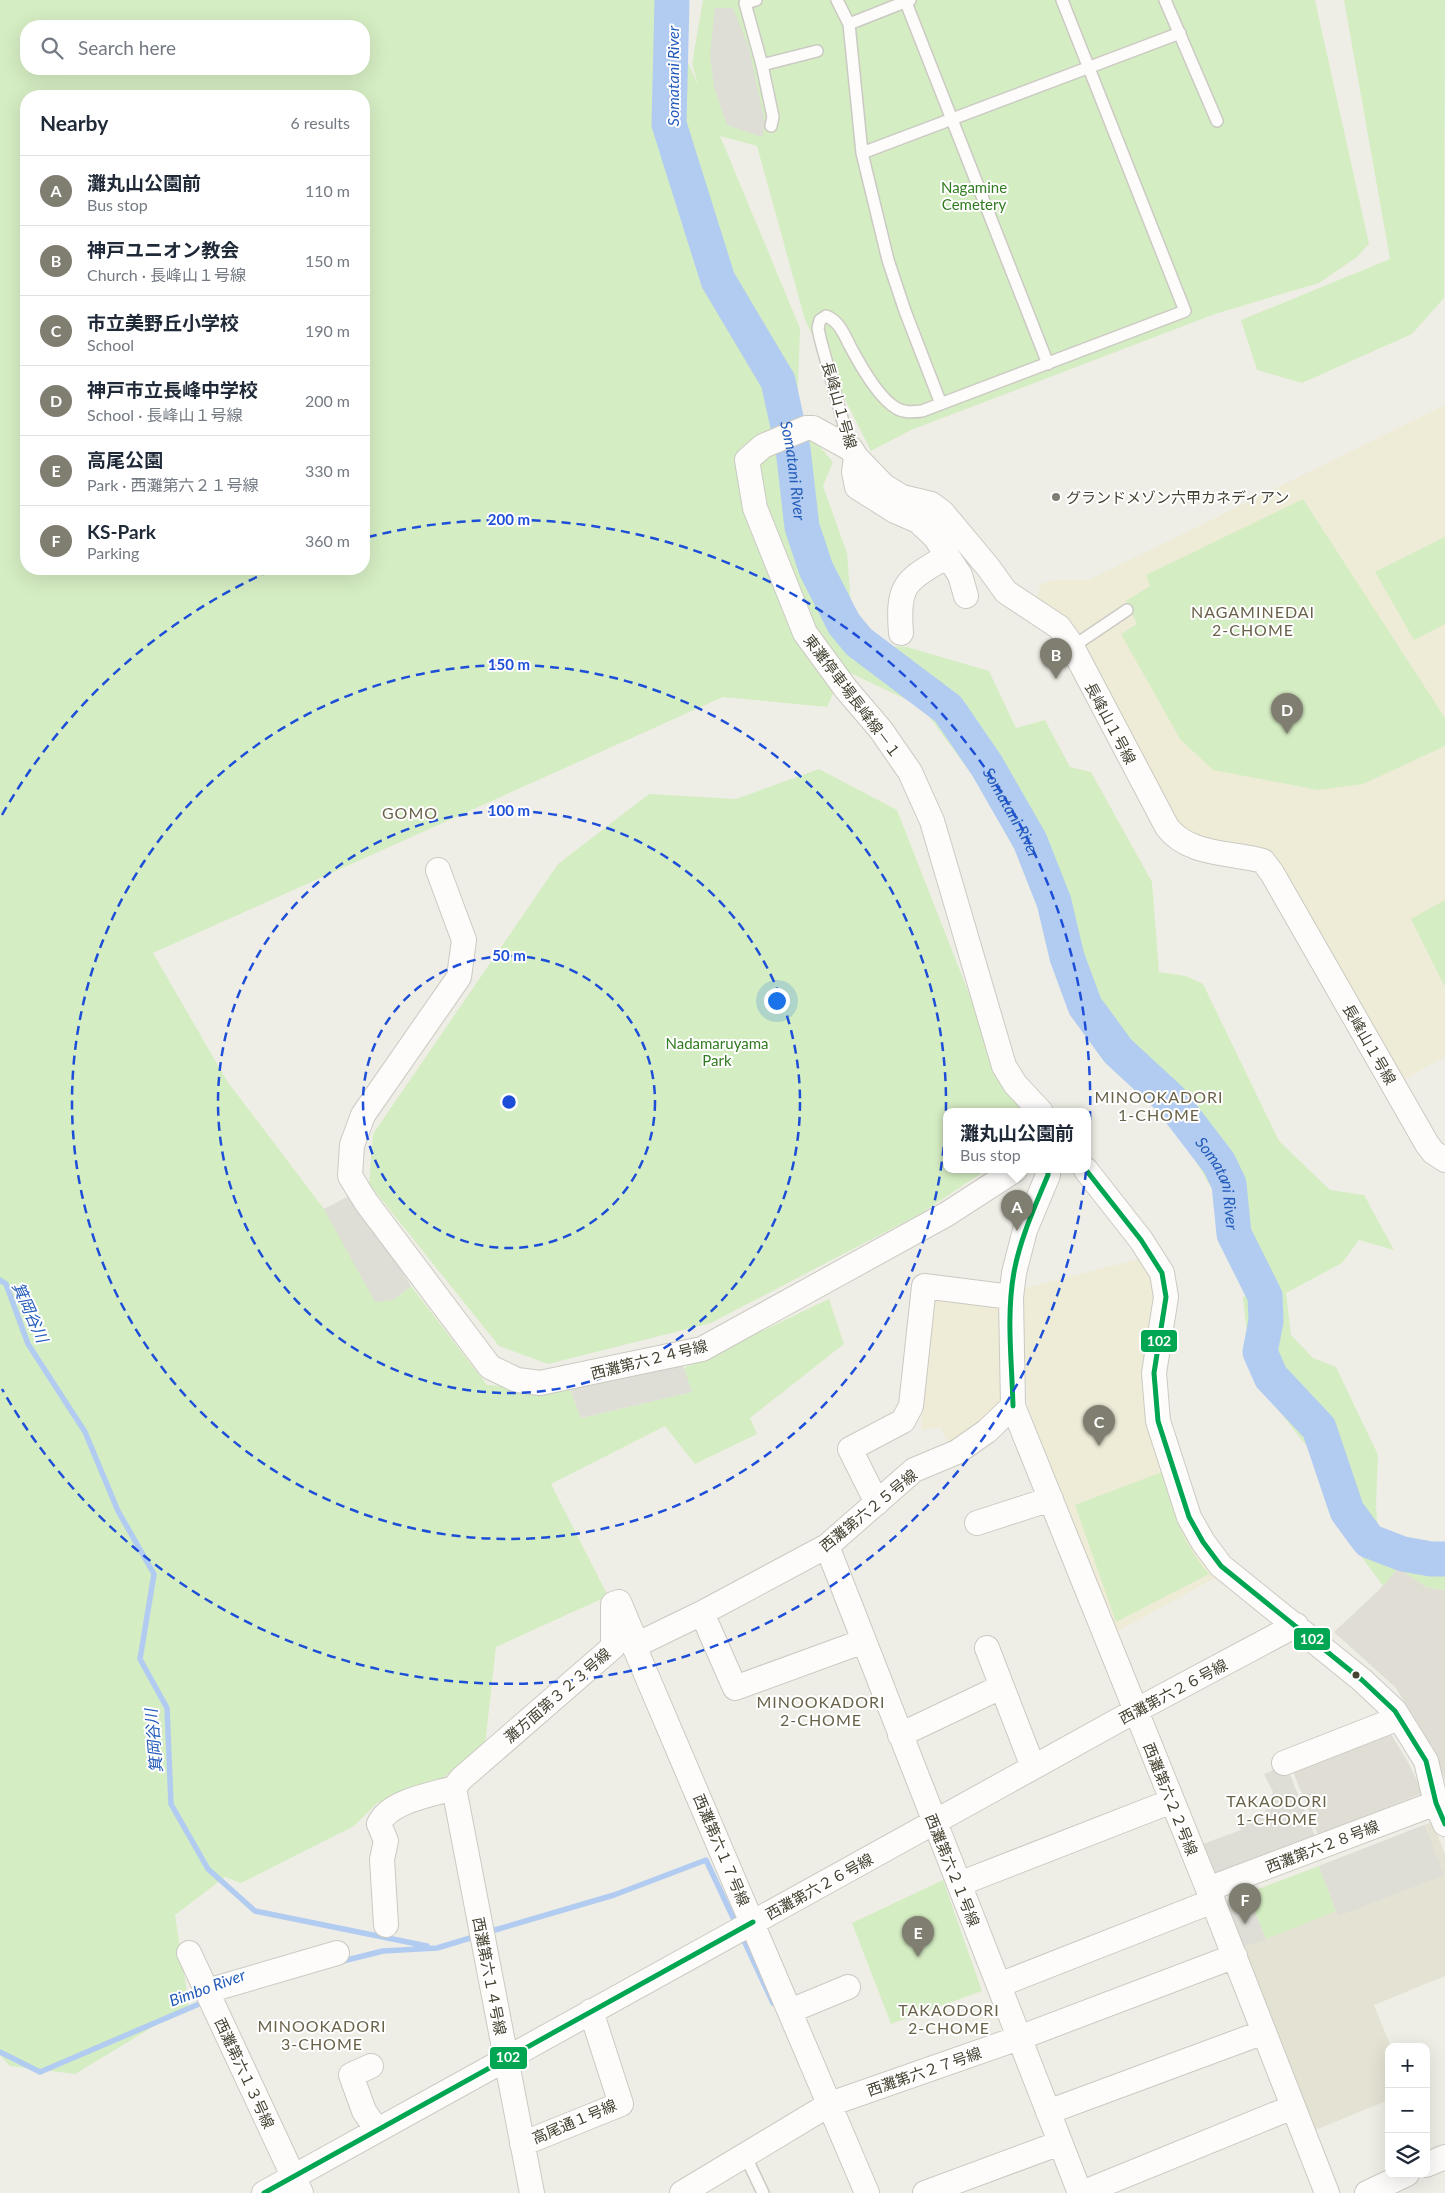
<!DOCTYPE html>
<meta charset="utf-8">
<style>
body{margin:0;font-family:Lato,"Noto Sans JP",sans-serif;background:#f6f6f7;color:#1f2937}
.controls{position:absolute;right:15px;bottom:15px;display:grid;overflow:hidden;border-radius:10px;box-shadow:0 5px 20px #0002}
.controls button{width:45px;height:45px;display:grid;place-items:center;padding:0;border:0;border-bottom:1px solid #e0e1e3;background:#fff;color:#1f2937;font:25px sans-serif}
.you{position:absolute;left:776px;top:1000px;width:18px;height:18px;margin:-12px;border:4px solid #fff;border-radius:50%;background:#1a73e8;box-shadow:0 0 0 8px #1a73e833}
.badge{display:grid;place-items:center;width:32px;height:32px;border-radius:50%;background:#807e71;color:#fff;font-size:16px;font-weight:700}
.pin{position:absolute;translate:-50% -41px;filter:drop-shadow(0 1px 2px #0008)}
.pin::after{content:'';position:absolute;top:26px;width:18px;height:15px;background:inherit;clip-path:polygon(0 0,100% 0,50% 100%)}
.popup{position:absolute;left:943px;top:1108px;width:148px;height:65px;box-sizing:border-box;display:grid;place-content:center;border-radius:10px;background:#fff;filter:drop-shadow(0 1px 4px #0005);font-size:16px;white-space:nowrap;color:#747a83}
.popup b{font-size:19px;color:#1f2937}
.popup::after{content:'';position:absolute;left:50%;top:100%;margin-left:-10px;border:10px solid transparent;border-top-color:#fff}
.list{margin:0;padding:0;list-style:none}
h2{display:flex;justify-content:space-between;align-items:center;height:65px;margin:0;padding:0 20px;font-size:21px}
h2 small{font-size:16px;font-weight:400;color:#747a83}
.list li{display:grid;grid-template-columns:32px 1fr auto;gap:15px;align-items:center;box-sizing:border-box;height:70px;padding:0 20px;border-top:1px solid #e0e1e3}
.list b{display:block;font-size:19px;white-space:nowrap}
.list p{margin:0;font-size:16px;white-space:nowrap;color:#747a83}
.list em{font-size:16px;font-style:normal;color:#747a83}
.icon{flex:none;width:28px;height:28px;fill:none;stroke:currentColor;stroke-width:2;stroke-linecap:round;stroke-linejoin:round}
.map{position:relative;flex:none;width:1445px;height:2193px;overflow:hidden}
.search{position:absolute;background:#fff;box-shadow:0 5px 20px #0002;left:20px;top:20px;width:350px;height:55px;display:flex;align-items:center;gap:12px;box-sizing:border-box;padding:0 18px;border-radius:20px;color:#747a83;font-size:19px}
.panel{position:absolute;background:#fff;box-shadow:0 5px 20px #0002;left:20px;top:90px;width:350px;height:485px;border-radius:20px}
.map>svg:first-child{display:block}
.residential{fill:#e4e2d3}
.industrial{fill:#e0ddd4}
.education{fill:#eeecd7}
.green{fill:#d5edc3;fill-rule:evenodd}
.parking{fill:#deddd6}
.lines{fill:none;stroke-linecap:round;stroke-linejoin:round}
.stream{stroke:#b2ccf1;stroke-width:5.5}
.river{stroke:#b2ccf1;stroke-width:35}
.service-casing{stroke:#cbcac2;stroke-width:14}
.minor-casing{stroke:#cbcac2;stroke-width:26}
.service{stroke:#fdfcfb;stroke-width:11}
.minor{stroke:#fdfcfb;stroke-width:24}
.bus-1-casing{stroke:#fff;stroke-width:9}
.bus-1{stroke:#00a651;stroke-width:5}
.ring{fill:none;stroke:#1d4ed8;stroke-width:2.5;stroke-dasharray:9 6}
.poi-dot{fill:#807e71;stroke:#fff;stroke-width:2}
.bus-dot{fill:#454232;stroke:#fff;stroke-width:2}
.labels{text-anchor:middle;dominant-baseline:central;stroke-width:4;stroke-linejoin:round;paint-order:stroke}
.park-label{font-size:15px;fill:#317b21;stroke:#fff}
.street-label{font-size:15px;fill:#454232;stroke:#fff}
.poi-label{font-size:15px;fill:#454232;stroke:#fff;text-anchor:start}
.water-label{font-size:16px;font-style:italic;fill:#235bba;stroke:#fff}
.neighbourhood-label{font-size:16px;letter-spacing:1px;fill:#696249;stroke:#fff}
.centre{fill:#1d4ed8;stroke:#fff;stroke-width:2.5}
.ring-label{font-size:15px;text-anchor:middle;font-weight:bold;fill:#1d4ed8;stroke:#fff;stroke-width:4;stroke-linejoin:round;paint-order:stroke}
.line-badge{stroke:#fff;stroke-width:2}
.badge-label{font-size:14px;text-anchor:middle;font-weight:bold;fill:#fff}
</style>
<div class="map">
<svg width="1445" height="2193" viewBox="0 0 1445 2193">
<rect width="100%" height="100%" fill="#efeee6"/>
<path class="residential" d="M1432 1822 1445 1854V1976L1374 2005 1391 2047H1389V2100L1315 2130 1240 1948 1336 1911 1319 1866Z"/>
<path class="industrial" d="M1398 1568 1426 1587 1445 1590V1780L1432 1746 1396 1688 1334 1632 1378 1591Z
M1387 1728 1408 1762 1423 1793 1318 1835 1291 1766Z"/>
<path class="education" d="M1445 405V1056L1402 1081 1268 855 1201 842 1176 827 1072 623 1037 596 1041 584 1055 580H1089Z
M1143 1258 1155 1281 1180 1524 1192 1548 1217 1577 1116 1632 1029 1414 1020 1310 1021 1289Z
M932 1294 1000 1302V1406L950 1448 940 1427 922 1430 921 1408Z"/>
<path class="green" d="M0 0H660L698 85 692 64 703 0H1315L1369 244 1357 257 1319 283 1215 314 911 430 871 451 805 320 757 146 720 136 800 328 797 420 833 462 823 486 847 553 854 644 907 647 989 671 1016 728 1045 720 1070 767 1091 772 1152 882 1159 972 1186 976 1203 984 1279 1141 1330 1190 1364 1195 1394 1250 1359 1240 1342 1263 1286 1293 1291 1335 1313 1358 1336 1367 1378 1455 1376 1505 1378 1534 1386 1559 1425 1568 1445 1557V1590L1426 1587 1398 1568 1383 1586 1331 1515 1312 1453 1252 1376 1243 1298 1265 1276 1253 1247H1246L1174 1124 1105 1054 1083 1022 1029 857 976 780 922 707 844 670 827 707 723 697 153 953 227 1081 393 1300 411 1286 487 1385 570 1390 582 1418 691 1392 684 1368 829 1299 844 1344 750 1418 757 1434 695 1464 665 1426 551 1484 608 1596 496 1647 485 1745 440 1780 377 1803 354 1826 241 1883 225 1877 175 1915 189 2005 75 2074 10 2066 0 2055ZM26 26H364V69H26ZM26 96H364V569H26Z
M1344 0H1445L1444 298 1412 334 1302 383 1257 370 1241 320 1390 259Z
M1303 499 1445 718V746L1363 784 1318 790 1213 770 1180 739 1121 634 1137 624 1126 601 1150 586 1146 575Z
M1445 537V624L1414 640 1375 572Z
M819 769 897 810 993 1055 1032 1112H947V1170H986L920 1214 711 1323 548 1364 499 1346 369 1184 373 1134 558 864 649 794 736 799Z
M1445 900V987L1411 919Z
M1162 1472C1174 1513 1180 1540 1209 1574L1116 1622 1075 1505Z
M1319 1866 1336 1911 1266 1939 1247 1893Z
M943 1880 982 1991 891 2024 852 1923Z"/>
<path class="parking" d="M715 8H733L749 48 765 124 762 137 727 125 714 87 710 55Z
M353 1194 411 1286 393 1300 375 1302 324 1209Z
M679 1354 692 1392 581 1418 566 1378Z
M1286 1765 1317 1841 1214 1880 1200 1845 1241 1830 1239 1824 1265 1812 1273 1792 1264 1774Z
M1424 1825 1444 1875 1338 1916 1319 1866Z
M1247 1893 1266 1939 1240 1948 1226 1909 1228 1899Z"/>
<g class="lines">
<path class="stream" d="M0 1280 6 1284 28 1344 85 1432 118 1511 154 1574 140 1659 167 1708 171 1804 208 1869 255 1911 427 1946
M488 1932 614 1895 706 1860 737 1926
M741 1934 773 2003
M339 1962 383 1951 437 1948 477 1936
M0 2052 40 2072 206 2001"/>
<path class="river" id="s1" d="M672 0 669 124 718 280 778 381 793 449 802 527 816 569 844 624 859 642 948 709 987 766 1030 841 1054 902 1067 957 1085 1006 1118 1051 1170 1099 1219 1163 1229 1184 1234 1234 1265 1296 1266 1321 1260 1352 1271 1377 1319 1428 1347 1511 1369 1541 1403 1554 1431 1559H1445"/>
<g class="service-casing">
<path id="service" d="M756 0 745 3 762 65 773 117 771 126
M837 0 849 24 862 153 888 260 905 311 941 404
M905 0 1048 364
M1165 0 1217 121
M849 24 910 0
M762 65 817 51
M862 153 1180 33
M850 447 820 338 818 328 820 320 826 316C839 321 844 334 850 346 859 363 879 398 896 408 904 413 913 412 922 411L1185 311 1062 0
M1073 648 1081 641 1127 610
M745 2155 763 2193"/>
</g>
<g class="minor-casing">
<path id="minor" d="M856 457 854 472 857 487 895 511 918 521 935 537 960 575 966 596
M901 633C897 583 906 581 947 556
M438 870 464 940 459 977 363 1115 352 1145 350 1176 366 1202 490 1367 517 1380 540 1383 702 1349 947 1214 1015 1170
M1041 1112 1015 1084 1004 1066 932 821 910 772 881 730 846 689 805 633 755 508 747 460 763 446 806 428H813L851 449 856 457 884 486 902 497 931 504 942 512 988 567 1006 592 1059 627 1069 641 1167 827C1189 856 1231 852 1263 861L1272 873 1427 1144 1433 1152 1445 1160
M1048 1170V1175L1025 1230 1014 1273 1011 1297 1013 1406 1208 1889 1327 2193
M1086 1170 1141 1240 1162 1273 1166 1297 1154 1373 1158 1421 1189 1517 1203 1542 1221 1566 1362 1680 1395 1711 1426 1761 1436 1803 1445 1824
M877 1503 850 1449 903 1421 911 1406 924 1286 1011 1297
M977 1523 1051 1499
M827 1546 1080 2193
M702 1613 735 1688 864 1641
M634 1646 702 1613 827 1546 914 1470 957 1452 987 1431 1013 1406
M987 1648 1033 1767
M900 1735 1001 1687
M1284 1763 1399 1718
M454 1788 461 1779 613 1647V1604L619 1602 632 1633 634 1646 867 2193
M454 1788 532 2193
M959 1884 1172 1801
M1208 1889 1436 1803
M386 1925 382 1859 386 1841 379 1824C389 1801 431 1795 454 1788
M189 1953 301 2193
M999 1985 1213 1901
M207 1991 337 1953
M790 2011 848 1987
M371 2066 351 2075 364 2111 377 2130
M1048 2112 1264 2032
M522 2144 621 2104 591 2011
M1426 2165 1445 2157
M264 2193 1135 1711 1296 1625
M682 2193 830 2104 1019 2038 1235 1956
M925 2193 1060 2143
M1082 2193 1293 2107
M1367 2193 1407 2174"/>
</g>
<use href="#service" class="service"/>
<use href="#minor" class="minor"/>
<g class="bus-1-casing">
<path id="bus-1" d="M1086 1170 1141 1240 1162 1273 1166 1297 1154 1373 1158 1421 1189 1517 1203 1542 1221 1566 1362 1680 1395 1711 1426 1761 1436 1803 1445 1824
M1013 1406C1012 1362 1006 1316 1014 1272 1020 1239 1035 1206 1048 1175V1170
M264 2193 753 1922"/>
</g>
<use href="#bus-1" class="bus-1"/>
</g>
<g class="ring">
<circle cx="509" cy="1102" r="146"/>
<circle cx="509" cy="1102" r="291"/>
<circle cx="509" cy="1102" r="437"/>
<path d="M2 815A582 582 0 0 1 272 570M368 537A582 582 0 1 1 2 1389"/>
</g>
<circle class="poi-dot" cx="1056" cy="497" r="5"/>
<circle class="bus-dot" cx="1356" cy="1675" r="4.5"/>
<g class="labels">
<g class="park-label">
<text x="974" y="187">Nagamine<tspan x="974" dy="17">Cemetery</tspan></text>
<text x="717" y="1043">Nadamaruyama<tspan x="717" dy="17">Park</tspan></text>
</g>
<g class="street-label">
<text transform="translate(840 405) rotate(74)">長峰山１号線</text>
<text transform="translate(853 696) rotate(53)">東灘停車場長峰線－１</text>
<text transform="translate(1111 723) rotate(62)">長峰山１号線</text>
<text transform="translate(1370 1044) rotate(60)">長峰山１号線</text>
<text transform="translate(649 1359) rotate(-14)">西灘第六２４号線</text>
<text transform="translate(868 1510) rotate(-39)">西灘第六２５号線</text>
<text transform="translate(1173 1691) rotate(-28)">西灘第六２６号線</text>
<text transform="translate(557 1695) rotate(-41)">灘方面第３２３号線</text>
<text transform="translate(1171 1799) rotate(68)">西灘第六２２号線</text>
<text transform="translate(1322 1846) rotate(-21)">西灘第六２８号線</text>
<text transform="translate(722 1850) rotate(67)">西灘第六１７号線</text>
<text transform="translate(953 1870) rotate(68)">西灘第六２１号線</text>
<text transform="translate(819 1886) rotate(-29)">西灘第六２６号線</text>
<text transform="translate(490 1976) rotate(79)">西灘第六１４号線</text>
<text transform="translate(924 2071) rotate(-19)">西灘第六２７号線</text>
<text transform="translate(245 2073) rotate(65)">西灘第六１３号線</text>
<text transform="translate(574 2121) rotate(-23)">高尾通１号線</text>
</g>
<g class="poi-label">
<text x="1066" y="497">グランドメゾン六甲カネディアン</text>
</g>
<g class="water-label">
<text transform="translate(672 76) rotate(-90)">Somatani River</text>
<text stroke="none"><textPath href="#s1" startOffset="496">Somatani River</textPath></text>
<text stroke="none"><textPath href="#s1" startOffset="916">Somatani River</textPath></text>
<text stroke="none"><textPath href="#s1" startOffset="1350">Somatani River</textPath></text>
<text transform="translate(31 1312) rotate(66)">箕岡谷川</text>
<text transform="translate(153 1741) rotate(-95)">箕岡谷川</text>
<text transform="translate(207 1987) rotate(-20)">Bimbo River</text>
</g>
<g class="neighbourhood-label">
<text x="1253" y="611">NAGAMINEDAI<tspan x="1253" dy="18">2-CHOME</tspan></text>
<text x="410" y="812">GOMO</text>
<text x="1159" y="1096">MINOOKADORI<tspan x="1159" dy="18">1-CHOME</tspan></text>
<text x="821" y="1701">MINOOKADORI<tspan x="821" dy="18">2-CHOME</tspan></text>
<text x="1277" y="1800">TAKAODORI<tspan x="1277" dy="18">1-CHOME</tspan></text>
<text x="949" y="2009">TAKAODORI<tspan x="949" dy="18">2-CHOME</tspan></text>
<text x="322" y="2025">MINOOKADORI<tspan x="322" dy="18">3-CHOME</tspan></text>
</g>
</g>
<circle cx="509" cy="1102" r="8" class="centre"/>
<g class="ring-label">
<text x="509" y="525">200 m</text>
<text x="509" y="670">150 m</text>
<text x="509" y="816">100 m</text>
<text x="509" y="961">50 m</text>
</g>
<g class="line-badge">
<rect x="1140" y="1329" width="38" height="24" rx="5" fill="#00a651"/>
<rect x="1293" y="1627" width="38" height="24" rx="5" fill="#00a651"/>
<rect x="489" y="2046" width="39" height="24" rx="5" fill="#00a651"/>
</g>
<g class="badge-label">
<text x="1159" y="1346">102</text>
<text x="1312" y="1644">102</text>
<text x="508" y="2062">102</text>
</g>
</svg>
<div class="controls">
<button>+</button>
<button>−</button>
<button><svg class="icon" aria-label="layers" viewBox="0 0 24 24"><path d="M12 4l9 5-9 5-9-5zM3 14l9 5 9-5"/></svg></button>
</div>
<div class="you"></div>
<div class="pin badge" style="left:1017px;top:1231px">A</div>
<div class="popup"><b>灘丸山公園前</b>Bus stop</div>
<div class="pin badge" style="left:1056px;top:679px">B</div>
<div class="pin badge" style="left:1099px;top:1446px">C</div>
<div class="pin badge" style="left:1287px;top:734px">D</div>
<div class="pin badge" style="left:918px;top:1957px">E</div>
<div class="pin badge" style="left:1245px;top:1924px">F</div>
<div class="search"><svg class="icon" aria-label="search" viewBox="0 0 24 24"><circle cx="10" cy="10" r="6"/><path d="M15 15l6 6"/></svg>Search here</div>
<section class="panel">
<h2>Nearby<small>6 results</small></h2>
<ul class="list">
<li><span class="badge">A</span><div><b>灘丸山公園前</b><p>Bus stop</p></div><em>110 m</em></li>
<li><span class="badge">B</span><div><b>神戸ユニオン教会</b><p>Church · 長峰山１号線</p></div><em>150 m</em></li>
<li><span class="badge">C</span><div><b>市立美野丘小学校</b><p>School</p></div><em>190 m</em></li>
<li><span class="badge">D</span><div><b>神戸市立長峰中学校</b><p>School · 長峰山１号線</p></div><em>200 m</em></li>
<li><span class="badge">E</span><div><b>高尾公園</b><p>Park · 西灘第六２１号線</p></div><em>330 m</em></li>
<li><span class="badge">F</span><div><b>KS-Park</b><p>Parking</p></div><em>360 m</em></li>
</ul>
</section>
</div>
